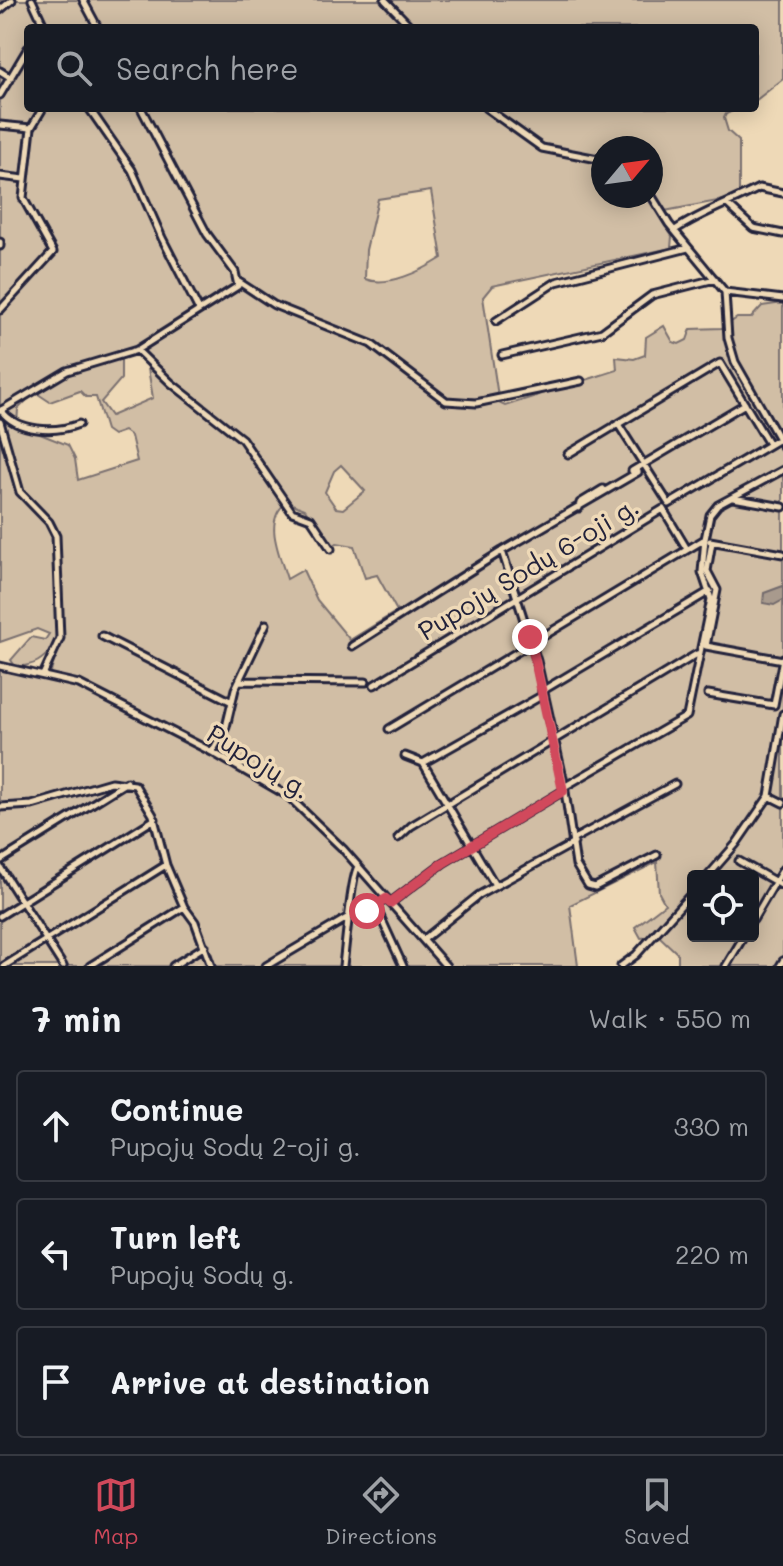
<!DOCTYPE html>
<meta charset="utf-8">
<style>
body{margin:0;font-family:Mali,sans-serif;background:#20242c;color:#f1f3f6}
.controls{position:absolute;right:24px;bottom:24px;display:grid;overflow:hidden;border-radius:8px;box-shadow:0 4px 20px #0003}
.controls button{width:72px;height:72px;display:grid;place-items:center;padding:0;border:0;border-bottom:2px solid #363941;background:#171b24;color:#f1f3f6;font:40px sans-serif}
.compass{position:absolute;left:591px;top:136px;width:72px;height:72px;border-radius:50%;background:#171b24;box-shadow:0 4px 20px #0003;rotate:61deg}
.stop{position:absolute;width:24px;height:24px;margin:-18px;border:6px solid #d1495b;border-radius:50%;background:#fff}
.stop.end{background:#d1495b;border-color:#fff;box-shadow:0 2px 8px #0008}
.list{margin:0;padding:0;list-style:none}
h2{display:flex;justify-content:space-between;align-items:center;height:104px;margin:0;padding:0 32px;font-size:34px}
h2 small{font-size:26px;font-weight:400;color:#9ea1a6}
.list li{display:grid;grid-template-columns:52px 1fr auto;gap:24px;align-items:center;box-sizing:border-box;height:112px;margin:0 16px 16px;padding:0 16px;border:2px solid #363941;border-radius:8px}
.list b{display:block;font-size:30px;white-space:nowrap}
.list p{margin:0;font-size:26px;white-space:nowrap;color:#9ea1a6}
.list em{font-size:26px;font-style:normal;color:#9ea1a6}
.icon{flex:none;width:44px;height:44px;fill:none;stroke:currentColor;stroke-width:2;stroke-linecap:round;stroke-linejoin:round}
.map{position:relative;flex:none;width:783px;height:966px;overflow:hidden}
.search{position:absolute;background:#171b24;box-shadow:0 4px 20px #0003;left:24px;right:24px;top:24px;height:88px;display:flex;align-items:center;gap:20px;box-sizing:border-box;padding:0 28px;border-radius:8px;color:#9ea1a6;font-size:30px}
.sheet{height:488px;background:#171b24}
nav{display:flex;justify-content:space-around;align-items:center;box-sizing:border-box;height:112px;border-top:2px solid #363941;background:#171b24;font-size:22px;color:#9ea1a6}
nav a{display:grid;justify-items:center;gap:4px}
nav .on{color:#d1495b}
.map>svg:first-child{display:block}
.green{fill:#d1bea5;stroke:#7a7070;stroke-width:2;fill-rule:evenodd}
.water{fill:#a89a8d;stroke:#726a6c;stroke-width:2}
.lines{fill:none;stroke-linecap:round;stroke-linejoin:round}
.minor-casing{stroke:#22223b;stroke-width:11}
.minor{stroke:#eed9b7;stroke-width:5}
.route{stroke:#d1495b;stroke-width:10}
.labels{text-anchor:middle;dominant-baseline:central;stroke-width:7;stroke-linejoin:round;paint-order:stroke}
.street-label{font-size:26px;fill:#22223b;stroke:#eed9b7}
</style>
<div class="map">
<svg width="783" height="966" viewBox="0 0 783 966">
<rect width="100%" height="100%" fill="#eed9b7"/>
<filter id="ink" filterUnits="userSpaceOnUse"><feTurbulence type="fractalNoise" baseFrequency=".0125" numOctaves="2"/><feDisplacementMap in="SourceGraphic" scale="16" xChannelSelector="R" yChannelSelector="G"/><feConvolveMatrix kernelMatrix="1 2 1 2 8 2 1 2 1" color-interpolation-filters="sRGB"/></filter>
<g filter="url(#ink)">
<path class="green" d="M0 0H783V79L755 101V28H28V108H739L726 114 724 118 728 131 739 141V197L665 211 661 219 672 236 671 248 492 286 483 297 499 403 505 406 617 370 616 357 634 359 645 355 646 337 664 326 673 342 679 344 687 340 691 329 722 328 737 318H751L762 306 783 303V966H678V954L659 936 641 938 635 927 665 904 659 893 657 862 570 905 578 966H0V668L49 678 58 649 55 645C43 660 34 667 15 666L11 660 31 637 45 640 49 634 37 629 0 642ZM603 148H651V196H603ZM431 191 442 258C423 270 388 288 365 279L366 250 378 199ZM144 345 153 398 111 416 101 402 121 379V351ZM80 391 86 397H96L106 430 113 435 124 431 131 436 137 461 78 480 75 459 68 445 17 425 18 409 35 392 50 402ZM341 465 365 491 343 509 336 508 325 492 334 471ZM287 502 305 509 331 547 337 543 354 546 365 578 377 575 397 611 350 640 317 600 303 570 287 579C280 555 262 520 287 502ZM693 876H753V936H693Z"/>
<path class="water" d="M783 586V600L774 605 763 603 764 593Z"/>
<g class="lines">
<g class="minor-casing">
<path id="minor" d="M32 0 45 28
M83 0 98 28
M385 0 412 28
M0 10 12 0
M0 71 11 78
M0 95 28 48
M89 108 132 170 162 238 199 310
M486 108 542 148 603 160
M0 125 31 128
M0 176 24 179
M651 195 669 224 725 292 728 338 735 362 783 446
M727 204 753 228 783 234
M675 230C702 212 730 203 759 188L783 193
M0 242V246
M239 282 274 305 371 344 446 401 476 403 581 381
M725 292 783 299
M0 310 53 252 23 198 31 128 43 108
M496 321 556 282 688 248
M137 350 171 383 242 439 292 512 311 519 331 549
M502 355 602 332 652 295 715 279
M1 410C17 433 56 433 79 424
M0 411 67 371 137 350 238 286 235 272 207 234 141 108
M0 422 20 492 49 522 56 536 60 638 43 675
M618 424 669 504 779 439
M568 454 720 363 769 444
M632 471 745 404
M733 498 783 507
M579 508 580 503 603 489
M710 541 783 554
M712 542 707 571 717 590 706 646 783 660
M502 551 537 661 563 778 576 865 588 885 595 887 657 855
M102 636 232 702
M352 646 502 551 638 472
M0 666 79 684 212 752 288 796 343 849 446 966
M240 681 366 682
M374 685 663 509 687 549
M542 691 710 591
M708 694 774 705 783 658
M389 729 705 539
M212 752 226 727 235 689 266 624
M405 756 423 763 495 885
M423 763 543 695
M564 787 687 716 711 599 702 572 705 539 710 515 718 505 783 470
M769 796 783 803
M0 807 32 805 111 782 135 785 153 815 166 865 184 907 195 922 211 966
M398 838 411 826 697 654
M574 839 675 784
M0 861 127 782
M739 861 783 886
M0 867 63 966
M708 876 736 844 769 796 783 714
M390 903 443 863 563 791
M376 907 403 966
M367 911 386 899
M0 916 155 819
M753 920 783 869
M423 940 479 895 574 843
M4 966 166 865
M90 966 184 907
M173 966 205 946
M266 966 352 915
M343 966C345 950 352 872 358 867
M621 966 636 955 693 892
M726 966 744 936
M780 966 783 961"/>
</g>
<use href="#minor" class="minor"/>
</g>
</g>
<g class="lines" filter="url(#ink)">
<path class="route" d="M367 911 386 899 390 903 443 863 563 791 530 637"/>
</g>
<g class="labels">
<g class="street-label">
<text transform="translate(528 568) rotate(-31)">Pupojų Sodų 6-oji g.</text>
<text transform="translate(259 761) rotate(32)">Pupojų g.</text>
</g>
</g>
</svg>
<div class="controls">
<button><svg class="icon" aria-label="locate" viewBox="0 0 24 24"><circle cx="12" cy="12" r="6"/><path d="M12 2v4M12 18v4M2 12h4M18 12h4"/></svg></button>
</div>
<svg class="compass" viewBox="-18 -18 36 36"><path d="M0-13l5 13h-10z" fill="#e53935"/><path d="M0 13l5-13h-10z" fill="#9ea1a6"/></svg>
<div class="stop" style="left:367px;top:911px"></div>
<div class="stop end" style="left:530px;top:637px"></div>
<div class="search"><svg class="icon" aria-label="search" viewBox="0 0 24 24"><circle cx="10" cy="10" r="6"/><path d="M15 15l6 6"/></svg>Search here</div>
</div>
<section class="sheet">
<h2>7 min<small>Walk · 550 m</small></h2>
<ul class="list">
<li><svg class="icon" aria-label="ahead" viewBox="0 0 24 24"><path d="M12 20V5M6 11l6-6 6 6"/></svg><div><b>Continue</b><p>Pupojų Sodų 2-oji g.</p></div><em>330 m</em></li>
<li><svg class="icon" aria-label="left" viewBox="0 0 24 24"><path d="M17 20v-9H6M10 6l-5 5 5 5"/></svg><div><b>Turn left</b><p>Pupojų Sodų g.</p></div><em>220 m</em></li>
<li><svg class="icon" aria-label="arrive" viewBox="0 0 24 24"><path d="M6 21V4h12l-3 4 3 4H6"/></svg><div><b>Arrive at destination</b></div></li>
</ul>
</section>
<nav>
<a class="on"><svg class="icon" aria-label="map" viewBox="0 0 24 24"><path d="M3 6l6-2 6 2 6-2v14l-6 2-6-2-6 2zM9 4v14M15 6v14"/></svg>Map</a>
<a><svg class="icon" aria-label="directions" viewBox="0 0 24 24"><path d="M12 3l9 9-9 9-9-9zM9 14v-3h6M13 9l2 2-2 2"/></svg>Directions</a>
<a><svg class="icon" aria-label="saved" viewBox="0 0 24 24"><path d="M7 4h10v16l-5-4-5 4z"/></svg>Saved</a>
</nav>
